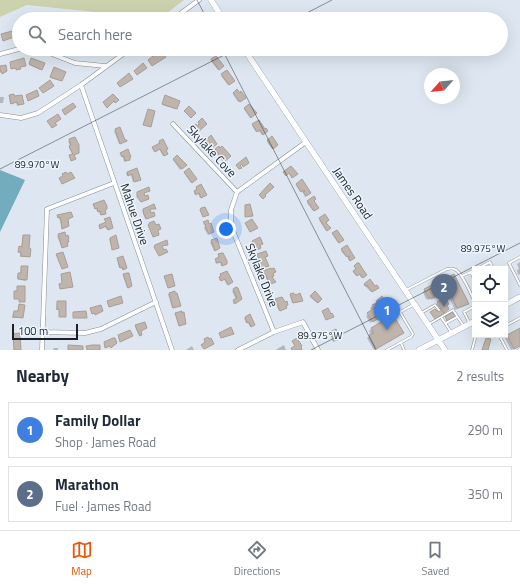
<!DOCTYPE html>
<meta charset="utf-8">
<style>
body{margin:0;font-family:"Titillium Web",sans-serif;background:#f2f2f3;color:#1f2937}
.controls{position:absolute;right:12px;bottom:12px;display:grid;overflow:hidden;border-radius:0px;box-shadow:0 4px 16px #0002}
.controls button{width:36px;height:36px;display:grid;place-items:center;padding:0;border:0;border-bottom:1px solid #e0e1e3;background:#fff;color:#1f2937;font:20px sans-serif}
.compass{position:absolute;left:424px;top:68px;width:36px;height:36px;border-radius:50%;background:#fff;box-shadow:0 4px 16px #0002;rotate:243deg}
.scale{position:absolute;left:12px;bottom:10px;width:66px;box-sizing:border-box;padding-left:4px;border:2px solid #1d2024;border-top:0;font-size:11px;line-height:14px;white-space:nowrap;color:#1d2024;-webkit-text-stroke:3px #ebf5fe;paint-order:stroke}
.you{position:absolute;left:226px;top:229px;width:14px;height:14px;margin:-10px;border:3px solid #fff;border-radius:50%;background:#1a73e8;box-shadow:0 0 0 6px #1a73e833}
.badge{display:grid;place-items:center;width:26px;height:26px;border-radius:50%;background:#ea580c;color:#fff;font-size:13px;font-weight:700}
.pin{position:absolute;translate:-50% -33px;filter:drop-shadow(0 1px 2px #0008)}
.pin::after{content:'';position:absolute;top:21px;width:14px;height:12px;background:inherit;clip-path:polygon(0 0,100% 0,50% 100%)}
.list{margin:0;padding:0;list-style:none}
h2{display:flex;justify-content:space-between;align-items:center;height:52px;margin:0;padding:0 16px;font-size:17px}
h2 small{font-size:13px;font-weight:400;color:#747a83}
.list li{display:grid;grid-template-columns:26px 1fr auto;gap:12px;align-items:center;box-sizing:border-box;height:56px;margin:0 8px 8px;padding:0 8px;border:1px solid #e0e1e3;border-radius:0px}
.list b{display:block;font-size:15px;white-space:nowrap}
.list p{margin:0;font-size:13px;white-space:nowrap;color:#747a83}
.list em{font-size:13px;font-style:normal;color:#747a83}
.icon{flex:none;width:22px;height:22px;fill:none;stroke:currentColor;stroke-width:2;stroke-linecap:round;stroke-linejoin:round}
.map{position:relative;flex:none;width:520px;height:350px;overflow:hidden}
.search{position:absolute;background:#fff;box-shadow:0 4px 16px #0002;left:12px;right:12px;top:12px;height:44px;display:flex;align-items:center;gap:10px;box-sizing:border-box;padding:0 14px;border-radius:22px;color:#747a83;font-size:15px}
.sheet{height:180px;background:#fff}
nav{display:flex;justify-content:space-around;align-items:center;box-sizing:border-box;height:56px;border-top:1px solid #e0e1e3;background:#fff;font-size:11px;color:#747a83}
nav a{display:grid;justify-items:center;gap:2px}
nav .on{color:#ea580c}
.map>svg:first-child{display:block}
.green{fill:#ccd2ae}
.water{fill:#73acbd}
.shadow{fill:#0003}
.building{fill:#c0b5ad;stroke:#a89e96}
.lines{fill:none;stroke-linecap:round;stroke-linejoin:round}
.lane-casing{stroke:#858e97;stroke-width:3}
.street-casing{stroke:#858e97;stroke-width:5}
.secondary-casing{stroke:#858e97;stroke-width:6}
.lane{stroke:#fff;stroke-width:2}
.street{stroke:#fff;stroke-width:4}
.secondary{stroke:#fff;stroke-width:5.5}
.ticks{fill:none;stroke:#1d2024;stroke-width:1;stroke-opacity:0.45}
.labels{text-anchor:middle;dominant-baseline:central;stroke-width:3;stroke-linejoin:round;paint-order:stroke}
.street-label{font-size:12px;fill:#1d2024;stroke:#ebf5fe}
.ticks-label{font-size:10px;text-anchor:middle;fill:#1d2024;stroke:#ebf5fe;stroke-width:3;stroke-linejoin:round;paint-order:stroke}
</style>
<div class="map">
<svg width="520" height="350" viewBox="0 0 520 350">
<rect width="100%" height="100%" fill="#dee7f1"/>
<path class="green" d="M0 0H184L159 19H110L106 13 27 5 0 17Z"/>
<path class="water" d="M0 170 25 180 0 232Z"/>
<path class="shadow" d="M82 49H96L82 53Z
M166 49H173L168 52Z
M215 57 222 66 218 70 210 60Z
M31 60 41 69 40 70 29 65Z
M53 69 61 81H60L50 78Z
M227 72 233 81 228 85 221 76Z
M237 91 245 98 238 102 233 94Z
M9 96 14 98 22 104 17 106 16 102 10 104Z
M0 97H4L3 103H0Z
M164 97 176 109H175L162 105Z
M249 105 255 113 250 118 244 109Z
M253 125 265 130 267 131 262 135 258 130 256 132 252 126Z
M120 128 124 142 119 144 114 131Z
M211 136 216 143 211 148 206 141Z
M74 138 78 152 72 154 69 147 70 146 68 141Z
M272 138 276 145 272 149 267 142Z
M163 140 166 155 163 156 159 149 154 152 152 148 159 144 158 143Z
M219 147 229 156 223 162 215 151Z
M121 153 129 160 124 162 123 157H121Z
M177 156 185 165 180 170 173 160Z
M136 169 139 181 133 182 131 175 127 176 126 173Z
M189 170 196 179 191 183 184 173Z
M302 181 310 193 305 197 302 190 300 192 296 185Z
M201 186 205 196 200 198 198 193 195 195 194 193 196 191V188Z
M314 198 313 201 318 208 313 211 307 203Z
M94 204 105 210 104 214 100 215 99 211 97 212 96 208 94 209Z
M155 208 149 210 153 216 145 219 142 210Z
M58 216 67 219V227L61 229V224L59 218H57Z
M324 216V223L329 228 326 231 319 220Z
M105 220 112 228 111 229 107 230 105 227 100 229 99 226 105 224Z
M207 221 212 233 208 235 204 228 206 226 203 224Z
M336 231 343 240 338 243 332 234Z
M64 233 68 241 67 246 62 248 57 236Z
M23 236 27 249 28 257H20V253H18V248H21Z
M110 238 117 248 112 250 109 239Z
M217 239 218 249 214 251 210 242Z
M259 239V249L254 251 251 243Z
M347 247 354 258 349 261 348 256 346 257 341 251Z
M223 254 225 264 221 266 220 262 216 264 215 261 218 259V255Z
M258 255 266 257H264L267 266 261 269 257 256Z
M117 259 126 268 125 269 122 270 121 267 119 268Z
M520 262V274L518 275 517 270 519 269 517 264Z
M355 266 366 275 361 278 359 274 356 276 353 272 356 270Z
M21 267 26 280 25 281 17 279V275L20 274Z
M264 272 272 273 273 276 271 278 274 282 269 284 263 273Z
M124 275 131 286 130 287 127 288 123 276Z
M220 275H221L232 282 227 285 224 279 220 281 219 279 221 277Z
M453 275 468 303 465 306 455 310 446 291 428 300 427 299H426L423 292 425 290Z
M370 280 375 288H377L371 292 364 285Z
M238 289 240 299 233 304V302L236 300 232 291Z
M315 292 321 299 317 303 310 297Z
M168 294H169L179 306 172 308Z
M290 295H299L300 301 292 303Z
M382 298 386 312 370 323 366 316 372 311 370 308Z
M442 300V313H436L440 310 436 304Z
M276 301 286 302 285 309 279 311 275 302Z
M57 302 65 316 64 317H59V310H56Z
M19 305 22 318H12L13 313 17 312Z
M244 318H245L254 325 250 327 248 323H246Z
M136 326 146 328 140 331V336H139L135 327Z
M371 329 403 333 374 350 367 338 371 335 369 331Z
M520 329V346L511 350 505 338Z
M330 333H331L338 340 333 342Z
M13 335 20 350H14Z
M284 345 286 350H276L277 349Z
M192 346 194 350H186Z
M54 348H58V350H53Z"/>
<path class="building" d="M12 31 14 37 3 41 1 34Z
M161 50 166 57 152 66 148 60Z
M216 56 224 66 219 70 211 59Z
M24 58 26 66 20 67 21 69 16 70V68L11 69 10 62Z
M31 58 45 63 42 70 29 64Z
M143 63 147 68 137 75 134 71Z
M6 65 7 71 2 74V72H0V66Z
M54 67 66 72 62 81 50 77Z
M227 70 235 81 229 85 221 74Z
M129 73 133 79 120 87 117 83Z
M50 80 54 86 43 93 39 88Z
M237 89 240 93 241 91 246 98 240 102 233 93Z
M37 90 39 96 28 101 26 95Z
M14 94V96L22 95 24 104 18 105 17 102 11 104 9 95Z
M113 94 119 100 115 103 114 101 107 108 103 102Z
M165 95 180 101 177 109 162 104Z
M73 103 76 107 65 115 62 110Z
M249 104 257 113 251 118 244 108Z
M189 106 196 113 191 118 184 111Z
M148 109 155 111 151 127 143 125Z
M58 114 61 119 55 123 57 125 52 128 47 121Z
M202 118 207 124 197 133 192 127 196 124 198 126 199 124 198 122Z
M259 120 265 129 266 128 268 131 263 135 260 130 257 132 252 124Z
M120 127 125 140H127V141L120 144 115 129Z
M211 135 217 144 213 147 206 142V140Z
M272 136 278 145 273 149 267 140Z
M75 137 79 145V153L74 155 76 159 71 161 69 155 73 154 70 149 69 146 71 145 69 139Z
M163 139 168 149 166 150 168 154 164 156 160 149 155 152 152 147 160 143 159 141Z
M219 146 220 148 222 146 231 156 224 162 215 149Z
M128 149 131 157H130V160L125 161 124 156 122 157 120 153Z
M177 155 187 165 182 169 173 159Z
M246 157 249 163 243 167 242 164 240 166 242 168 239 169 236 165Z
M291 166 298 174 292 178 289 173 286 176 283 172Z
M137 168 141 180 134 182 132 174 128 176 127 172Z
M189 168 197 179 192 183 184 172Z
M66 172 67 174 71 172 75 178 62 184 59 178 63 176 62 174Z
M302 179 311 193 306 196 303 192 305 191 304 190 301 192 296 184Z
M270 183 274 187 265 195 266 196 263 199 259 195Z
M201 184 207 195 201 198 199 193 196 195 194 191 197 189 196 187Z
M149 187 150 191 144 193 145 196 148 195 149 199 141 202 137 197V192Z
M314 196 316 199 314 201 319 208 314 211 307 201Z
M104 200 107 206V209L105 210 106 214 101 215 100 211 98 212 97 208 95 209 93 204Z
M154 204 156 209H150L151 213 154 212 155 216 146 219 145 215H144L143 209Z
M250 204 253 216 245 217V205Z
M205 207 209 215 203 217 200 210 201 208Z
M71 212 73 217 68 219 69 226 62 229 61 222 60 217 58 218 57 215Z
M325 214 329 220 326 223 331 228 327 231 319 218Z
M110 217 113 228 108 230 106 226 100 229 99 225 106 222 104 219Z
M252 219 258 228 250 232 245 223Z
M208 220 209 224 211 223 214 232 209 234 205 226 206 225 203 222Z
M154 221 156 225 159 224 161 229 158 230 159 235 153 237 148 225 149 224V223Z
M337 230 344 240 339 243 332 233Z
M65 232 66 236 68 235 69 239H68L69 242H67L68 246 62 248 58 234Z
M23 235H30L29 248 31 249 30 257 21 256V252H18L19 246 22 247Z
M116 235 119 248 112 250 110 238Z
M260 237 263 244 260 245 261 248 255 251 252 241Z
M217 238 220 248 215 251 211 240Z
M167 240 168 245 162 246 164 250 166 249 168 252 159 256 154 247 155 245Z
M347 245 355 258 350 261 348 258 350 257 349 256 347 257 341 249Z
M266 251 268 256 265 257 269 266 262 268 257 254Z
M63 252 68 267 62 269 56 254Z
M222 253H223L227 261V264L222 266 221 262 217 263 215 259 219 257 218 254Z
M123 256 127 268 123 270 122 267 120 268 117 258Z
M357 263H359L364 271 367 275 363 278 360 274 357 276 353 271 356 269 354 266Z
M21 266H28L27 280 18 279V273H21Z
M271 268V269L274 268 276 272 273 273 274 276 272 277 276 282 271 284 263 271Z
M227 271 233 282 228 285 225 279 221 281 219 277 221 276 220 274Z
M70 272 73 287 60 289 59 284 62 283 61 274Z
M127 273H129L132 286 128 288 123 274Z
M172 274 175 286 168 288 164 276Z
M454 274 469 304 457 308 449 290 431 299 430 297 429 298 424 289Z
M370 279 375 286 377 285 379 288 372 292 367 285 365 286 364 284Z
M17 286H25V302H19V299H14V291H17Z
M236 287 238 288 242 299 235 304 233 300 237 298 233 289Z
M175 291V293H177L181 306 173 308 169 293Z
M315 291 322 299 318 303 310 296Z
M293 293 296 295 300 293 303 301 293 303 290 294Z
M121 296 123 303 109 307 107 301Z
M382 296 390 310 373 322 367 313 374 308 372 305 377 303 376 301Z
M282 297 285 302 287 301 288 305 286 306 287 308 280 311 275 299Z
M442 299 444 301 446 300 449 304 447 305 449 309 444 313 437 302Z
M57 301H66V317H59V309H57Z
M19 304 25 305 23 318 13 317 14 311H18Z
M101 305 103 311 95 315V313L92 314 90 308Z
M328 308 331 314 332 313 334 317 326 320 322 311Z
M441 308 444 313 435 319 430 312 435 309 437 311Z
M86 311 87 318H73V312Z
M182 311V313L184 312 186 324 179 326 175 313Z
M453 312 456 316 447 321 445 316Z
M250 314 255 325 251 327 249 322 247 323 245 317Z
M393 315 404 333 376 349 369 335 374 333 371 328Z
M145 322 147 328 141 331 142 335 140 336 135 325Z
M231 327 234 334 221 338 219 333Z
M520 328V346L514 349 507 335Z
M336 329 340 339 334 341 330 332Z
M130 330 133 336 120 342 118 335Z
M20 333 21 350H14L13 334Z
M208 337 209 339 211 338 214 344 204 349 201 345 205 342 204 339Z
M113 338H115L117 343 111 348 110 346 105 348 104 342Z
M297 338 302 346 301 347 302 350H292L291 348 295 346 292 341Z
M486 338 491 339 488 350H482Z
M68 345 83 346V350H68Z
M92 345H100V350H87L86 346Z"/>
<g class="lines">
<g class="lane-casing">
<path id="lane" d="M520 257 509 263 520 285
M477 269 490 262 493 269
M471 272 475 281
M462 276 475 270
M406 290 447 269C449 269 452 268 454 269 462 271 471 295 475 302
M421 313 435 305 439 310
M469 322 464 312 475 306
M446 323 457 317
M472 323 475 329
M429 324 441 317
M505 326 520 318
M451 332 441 317 453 310 463 325
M499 335 507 350
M401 343 404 350
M387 350 411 337 413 334 400 312 413 305
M472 350 476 335
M519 350 520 349"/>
</g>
<g class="street-casing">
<path id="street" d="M173 19 199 0
M39 49 75 63 105 66
M0 54 19 49
M81 85 172 350
M0 115 21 118 38 113 81 85 130 49
M173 124 237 192
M42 332 85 333 101 329 156 302
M274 332 231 226V210L237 192 306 142
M42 350 47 209 114 183
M238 350 274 332 303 322 318 350"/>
</g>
<g class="secondary-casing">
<path id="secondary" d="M211 0 223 19
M244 49 445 350
M505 305 520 297
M419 350 475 321"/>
</g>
<use href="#lane" class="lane"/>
<use href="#street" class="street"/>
<use href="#secondary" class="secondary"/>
</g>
<path class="ticks" d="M197 0 207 19M295 19 332 0M222 49 376 350M0 169 236 49M311 350 520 243"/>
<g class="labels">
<g class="street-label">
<text transform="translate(212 151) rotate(47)">Skylake Cove</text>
<text transform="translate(353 193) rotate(56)">James Road</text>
<text transform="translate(135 214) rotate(71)">Mahue Drive</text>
<text transform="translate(262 275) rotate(68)">Skylake Drive</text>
</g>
</g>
<g class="ticks-label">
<text x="37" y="168">89.970°W</text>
<text x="483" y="252">89.975°W</text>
<text x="320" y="339">89.975°W</text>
</g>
</svg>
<div class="controls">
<button><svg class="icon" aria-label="locate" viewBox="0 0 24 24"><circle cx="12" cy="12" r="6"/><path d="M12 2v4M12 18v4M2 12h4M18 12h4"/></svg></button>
<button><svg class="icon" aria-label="layers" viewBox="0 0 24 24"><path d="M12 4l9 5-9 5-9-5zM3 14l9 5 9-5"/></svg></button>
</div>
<svg class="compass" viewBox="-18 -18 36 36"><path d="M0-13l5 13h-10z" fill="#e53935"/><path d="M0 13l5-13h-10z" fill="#747a83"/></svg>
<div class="scale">100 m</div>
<div class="you"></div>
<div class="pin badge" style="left:387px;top:330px;background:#3f7fe0">1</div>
<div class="pin badge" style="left:444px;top:307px;background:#5c6f8a">2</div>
<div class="search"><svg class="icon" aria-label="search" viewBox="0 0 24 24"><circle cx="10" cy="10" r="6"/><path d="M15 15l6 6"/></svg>Search here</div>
</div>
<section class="sheet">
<h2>Nearby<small>2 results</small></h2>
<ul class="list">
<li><span class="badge" style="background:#3f7fe0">1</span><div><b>Family Dollar</b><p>Shop · James Road</p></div><em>290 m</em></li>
<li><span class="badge" style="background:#5c6f8a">2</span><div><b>Marathon</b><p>Fuel · James Road</p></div><em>350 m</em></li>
</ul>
</section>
<nav>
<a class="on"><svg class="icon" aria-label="map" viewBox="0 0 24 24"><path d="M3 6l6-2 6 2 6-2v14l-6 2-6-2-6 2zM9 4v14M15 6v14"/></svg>Map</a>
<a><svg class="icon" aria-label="directions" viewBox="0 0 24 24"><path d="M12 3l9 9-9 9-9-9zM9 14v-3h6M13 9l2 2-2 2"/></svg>Directions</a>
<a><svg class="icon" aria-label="saved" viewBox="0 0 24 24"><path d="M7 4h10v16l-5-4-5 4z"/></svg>Saved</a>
</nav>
